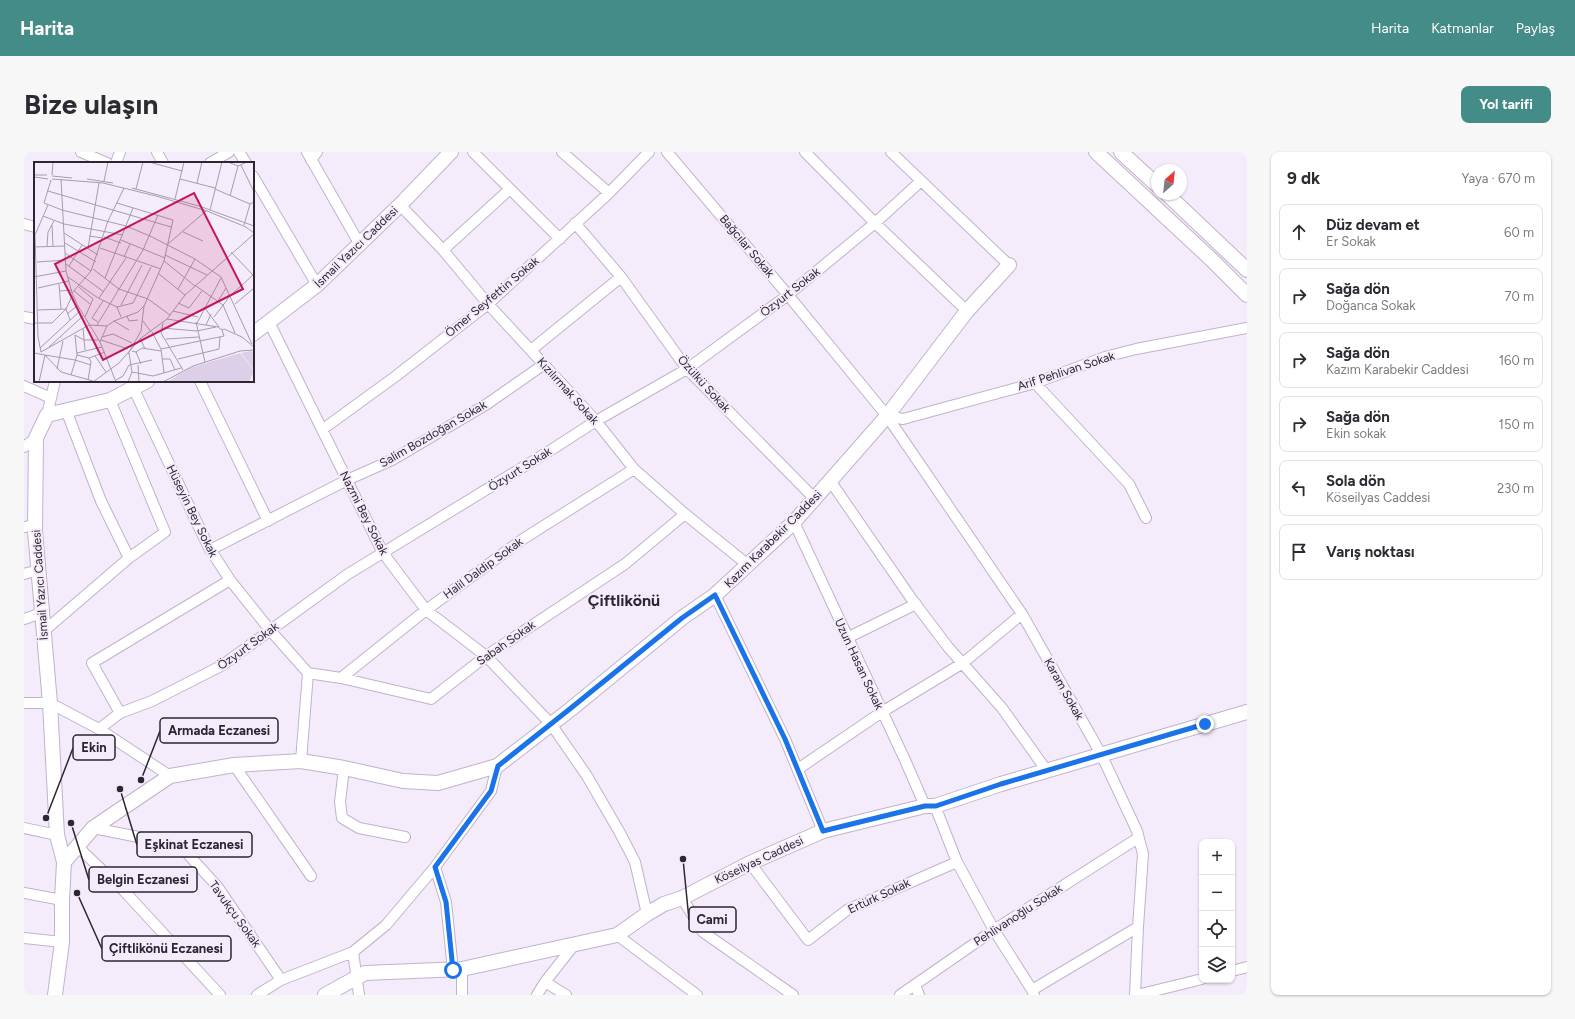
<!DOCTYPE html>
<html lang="tr">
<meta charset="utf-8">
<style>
body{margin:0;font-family:Figtree,sans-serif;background:#f7f7f7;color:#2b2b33}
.controls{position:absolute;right:12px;bottom:12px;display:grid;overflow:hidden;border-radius:8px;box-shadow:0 1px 3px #0004}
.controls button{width:36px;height:36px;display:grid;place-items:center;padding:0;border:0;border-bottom:1px solid #e1e1e2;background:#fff;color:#2b2b33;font:20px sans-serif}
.compass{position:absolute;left:1127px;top:12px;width:36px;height:36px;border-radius:50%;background:#fff;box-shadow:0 1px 3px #0004;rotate:27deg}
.stop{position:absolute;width:12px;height:12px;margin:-9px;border:3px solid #1a73e8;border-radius:50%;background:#fff}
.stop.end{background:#1a73e8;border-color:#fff;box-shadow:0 1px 4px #0008}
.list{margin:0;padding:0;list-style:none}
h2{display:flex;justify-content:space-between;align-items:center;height:52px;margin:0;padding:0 16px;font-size:17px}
h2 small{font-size:13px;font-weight:400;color:#7c7c81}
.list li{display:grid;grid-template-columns:26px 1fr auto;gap:12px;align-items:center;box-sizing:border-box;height:56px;margin:0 8px 8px;padding:0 8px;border:1px solid #e1e1e2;border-radius:8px}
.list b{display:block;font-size:15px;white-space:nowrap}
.list p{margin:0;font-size:13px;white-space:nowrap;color:#7c7c81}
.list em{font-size:13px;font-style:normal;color:#7c7c81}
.icon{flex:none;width:22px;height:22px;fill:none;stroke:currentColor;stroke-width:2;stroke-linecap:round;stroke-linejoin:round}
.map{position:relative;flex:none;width:1223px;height:843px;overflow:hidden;border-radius:8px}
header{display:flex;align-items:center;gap:24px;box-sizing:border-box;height:56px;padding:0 20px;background:#448c87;color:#fff}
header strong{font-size:19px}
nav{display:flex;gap:22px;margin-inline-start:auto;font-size:14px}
.intro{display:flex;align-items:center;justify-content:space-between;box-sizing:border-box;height:96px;padding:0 24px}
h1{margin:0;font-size:28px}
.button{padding:10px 18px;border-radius:8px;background:#448c87;color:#fff;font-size:14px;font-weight:700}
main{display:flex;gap:24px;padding:0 24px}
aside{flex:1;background:#fff;border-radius:8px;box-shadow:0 1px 3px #0004}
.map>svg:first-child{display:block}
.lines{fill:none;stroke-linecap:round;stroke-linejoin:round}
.street-casing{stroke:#c1b2cb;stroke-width:12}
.secondary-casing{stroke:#c1b2cb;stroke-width:16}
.street{stroke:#fff;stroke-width:10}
.secondary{stroke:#fff;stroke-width:14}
.route{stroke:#1a73e8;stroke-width:5}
.labels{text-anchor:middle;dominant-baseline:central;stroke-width:4;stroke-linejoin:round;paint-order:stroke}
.street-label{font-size:12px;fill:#2b262f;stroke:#f5ecfb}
.district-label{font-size:16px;font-weight:bold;fill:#2b262f;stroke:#f5ecfb}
.inset-road{fill:none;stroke:#a49da9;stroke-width:1}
.view{fill:#c2185b;fill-opacity:0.15;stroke:#c2185b;stroke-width:2}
.inset-edge{fill:none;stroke:#2b262f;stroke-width:2}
.leader{fill:none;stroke:#2b262f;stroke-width:1.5}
.callout-dot{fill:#2b262f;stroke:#f5ecfb;stroke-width:1.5}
.callout{fill:#f5ecfb;stroke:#2b262f;stroke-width:1.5}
.callout-label{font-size:13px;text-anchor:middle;font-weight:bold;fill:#2b262f}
</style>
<header>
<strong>Harita</strong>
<nav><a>Harita</a><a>Katmanlar</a><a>Paylaş</a></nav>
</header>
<div class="intro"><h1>Bize ulaşın</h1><a class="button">Yol tarifi</a></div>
<main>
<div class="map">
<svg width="1223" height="843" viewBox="0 0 1223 843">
<rect width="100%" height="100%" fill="#f5ecfb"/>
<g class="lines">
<g class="street-casing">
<path id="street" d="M57 0 83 11
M133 0 139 11
M215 0 222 11
M283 0 335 91
M449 0 536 87
M538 0 585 41
M643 0 764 143 863 264 998 462 1077 602 1113 679 1119 702 1114 775 1111 843
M781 0 851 71 943 159
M867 0 985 113
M287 8 293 0
M92 11 96 0
M186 11 205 0
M229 24 293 133
M376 53 419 98 464 152 572 269 610 317 661 362 724 413
M551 71 597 125 663 217 791 347
M0 72 11 75
M419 98 486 37
M0 165 11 167
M245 170 359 401 402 458 462 504 527 572 563 624 596 681 611 710 623 762
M507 198 597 125
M106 229 184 394 206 428 246 478 284 521 277 609
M176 229 244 369
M1011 231 1105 332 1122 366
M0 234 27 246
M42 258 77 349 105 406
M23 263 31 229
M863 264 879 267 1011 231 1081 205 1112 197 1223 176
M299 277 372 224 464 152 585 41 625 0
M0 295 12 286
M807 330 887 446 924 495 978 556 1023 619
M770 370 881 608 901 654
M0 375 12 373
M186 398 323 328 368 308 463 252 519 213
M0 422 15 418
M691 443 761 587 799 679
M0 467 18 461
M20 479 105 406 141 380 86 248
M823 486 892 452
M284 521 317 526 407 547 462 504 601 412 661 362
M317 526 402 458 499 387 610 317
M0 551H26L75 577 146 624
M96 561 68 511 206 428
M75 577 96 561 128 549 197 514 324 422 527 298 572 269 663 217 764 143 851 71 897 29
M210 613 287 724
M320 616 316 650 318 666 335 676 381 685
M774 617 858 560 939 511 998 462
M911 654 933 710 970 778 1008 838 1010 843
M0 676 33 683
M69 676 135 689 161 699 193 734 257 828
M54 695 101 740 196 843
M726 711 784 788 823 758 933 710
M411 715 422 750 429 818
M0 741 38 748
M658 746 679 780 769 843
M593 783 673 843
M0 786 38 790
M329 800 335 843
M1208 819 1223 815
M521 830 542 843
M891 833 895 843
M1008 838 1114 775
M233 843 257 828 329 800 362 773 411 715 467 639 473 614
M438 843V817
M513 843 521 830 550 793
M876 843 970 778 1114 686
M1113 843 1178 827"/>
</g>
<g class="secondary-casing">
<path id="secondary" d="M1072 0 1190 110 1223 143
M1097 0 1133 33
M1143 42 1223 118
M229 182 293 133 376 53 427 0
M40 710 33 683 26 551 11 379 12 286 23 263 86 248 123 229
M31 843 38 790V748L40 710 69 676 146 624 210 613 277 609 320 616 379 629 414 631 473 614 547 557 658 466 691 443 770 370 863 264 943 159 985 113
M301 843 341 821 438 817 593 783 623 762 640 752 658 746 726 711 799 679 901 654H911L977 632 1223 560"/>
</g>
<use href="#street" class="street"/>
<use href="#secondary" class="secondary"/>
</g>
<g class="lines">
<path class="route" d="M429 818 422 750 411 715 467 639 474 614 547 556 658 466 691 443 761 587 799 679 901 654H912L977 632 1181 572"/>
</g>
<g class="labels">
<g class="street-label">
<text transform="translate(723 94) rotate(50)">Bağcılar Sokak</text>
<text transform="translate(332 95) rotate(-44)">İsmail Yazıcı Caddesi</text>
<text transform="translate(766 140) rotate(-38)">Özyurt Sokak</text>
<text transform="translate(468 145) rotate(-40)">Ömer Seyfettin Sokak</text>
<text transform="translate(1042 219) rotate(-18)">Arif Pehlivan Sokak</text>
<text transform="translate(680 232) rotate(48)">Özülkü Sokak</text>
<text transform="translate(544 239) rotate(48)">Kızılırmak Sokak</text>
<text transform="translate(409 282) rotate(-30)">Salim Bozdoğan Sokak</text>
<text transform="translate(496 317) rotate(-32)">Özyurt Sokak</text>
<text transform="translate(168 359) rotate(64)">Hüseyin Bey Sokak</text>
<text transform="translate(340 361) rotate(63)">Nazmi Bey Sokak</text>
<text transform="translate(749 387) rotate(-45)">Kazım Karabekir Caddesi</text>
<text transform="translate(459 416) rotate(-36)">Halil Daldip Sokak</text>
<text transform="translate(16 433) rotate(-94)">İsmail Yazıcı Caddesi</text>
<text transform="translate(482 491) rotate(-35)">Sabah Sokak</text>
<text transform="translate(224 494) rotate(-36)">Özyurt Sokak</text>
<text transform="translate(835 512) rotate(65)">Uzun Hasan Sokak</text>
<text transform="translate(1040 537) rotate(61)">Karam Sokak</text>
<text transform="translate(735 708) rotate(-25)">Köseilyas Caddesi</text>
<text transform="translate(855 744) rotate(-25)">Ertürk Sokak</text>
<text transform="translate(211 762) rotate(54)">Tavukçu Sokak</text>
<text transform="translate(994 763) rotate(-33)">Pehlivanoğlu Sokak</text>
</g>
<g class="district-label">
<text x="600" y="448">Çiftlikönü</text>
</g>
</g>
<g transform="translate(10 10)">
<rect width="220" height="220" fill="#f5ecfb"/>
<path d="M217 189 220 190V208L207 191ZM206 191 220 209 215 220H133L156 206Z" fill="#ddcfe7"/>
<path class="inset-road" d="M115 0 148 9M194 0 204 4 213 0M207 3 220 30M0 13H13M18 13 19 0M18 14 38 16M0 15 14 17M18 17 69 21 122 34 173 49 212 65 220 71M27 17 32 109 38 131M53 17 79 21M146 17 181 26M17 18 10 41 28 48 92 64 116 74 161 97 187 115 218 182M70 19 74 0M163 21 168 0M98 26 165 44 220 64M102 27 109 0M181 27 216 42 220 40M14 29 137 65M196 34 204 4M141 37 150 0M14 43 1 73 4 175 7 190 55 163 73 164M176 48 188 0M9 54 30 62 89 73M18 63 19 84M210 63 216 42M149 70 169 79M30 71 64 93M55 74 69 76M70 75 87 81M87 78 131 96M31 81 62 100M134 82 172 49M13 84 14 70 20 59M0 85 31 84M54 86 65 21M66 86 127 107M197 90 219 113M31 91 57 109M131 93 173 113M90 95 96 82M130 99 161 124M3 100 32 98M32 102 70 130M35 104 48 83M59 107 85 127 114 137 136 153M125 112 151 133M0 115 32 109M34 115 64 136 83 145 87 155M71 116 99 46M25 122 27 147M162 124 189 143 201 171M45 125 59 137 51 155M4 126 35 119M144 127 161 97M26 129 38 128M40 129 56 142M65 136 92 96M184 139 192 126M144 141 155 146 168 129M201 142 220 126M87 143 108 103M83 145 99 141 117 105M170 145 185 165M4 148 32 147M139 149 164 155M33 152 43 144M93 154 95 159 104 158M180 155 196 134 220 112M133 157 184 165 188 168 190 167 208 175 220 185M36 158 32 147 38 134M80 159 95 168M109 159 117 170M64 160 58 156 69 139M162 160 171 200M0 161H18L32 147M129 161 127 171 149 208M163 161 187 116M63 163 109 88 124 53M172 163 177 152M49 166 51 188M128 166 163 169 182 165M118 170 127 187 130 211M41 173 50 178H64M68 175 79 172 98 181M106 176 111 187M132 177 165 175M67 178 94 187M66 180 44 144 38 131 57 109 74 59 90 26M15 185 49 154M6 186 46 149M127 187 190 174 188 168M98 189 102 190 107 202M102 190 108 186 127 189M0 191 11 193 27 210 59 219M43 191 68 185M94 192 107 169 110 144M43 193 55 196 71 190M61 194 72 210M128 197H136L141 208M144 197 185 187 186 175M104 203 105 220M23 207 29 179M98 210 119 214 147 206M37 213 43 193 41 173M54 218 57 200 55 196M82 218 89 214 95 203 118 198M0 219 5 220 11 193 41 198 57 203M59 220 85 201 107 176 133 157 151 133 220 72M82 220 66 180 68 175 73 164 80 159 104 150 110 144 130 99 139 58 83 41M94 220 98 210 95 191M129 220 159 204 206 189 220 188"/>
<path class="view" d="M160 31 209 127 69 198 21 102Z"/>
<rect width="220" height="220" class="inset-edge"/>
</g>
<path class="leader" d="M117 628L136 579M22 666L49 596M96 637L113 693M47 671L65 728M659 707L665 768M53 741L78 797"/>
<g class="callout-dot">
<circle cx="117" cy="628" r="4"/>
<circle cx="22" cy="666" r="4"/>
<circle cx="96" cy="637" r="4"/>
<circle cx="47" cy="671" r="4"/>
<circle cx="659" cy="707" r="4"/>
<circle cx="53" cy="741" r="4"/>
</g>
<g class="callout">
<rect x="136" y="566" width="118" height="25" rx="4"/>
<rect x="49" y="583" width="42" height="25" rx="4"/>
<rect x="113" y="680" width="115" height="25" rx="4"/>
<rect x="65" y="715" width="108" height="25" rx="4"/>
<rect x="665" y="755" width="47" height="25" rx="4"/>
<rect x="78" y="784" width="129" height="25" rx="4"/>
</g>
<g class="callout-label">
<text x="195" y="583">Armada Eczanesi</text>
<text x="70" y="600">Ekin</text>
<text x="170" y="697">Eşkinat Eczanesi</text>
<text x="119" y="732">Belgin Eczanesi</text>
<text x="688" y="772">Cami</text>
<text x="142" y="801">Çiftlikönü Eczanesi</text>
</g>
</svg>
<div class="controls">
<button>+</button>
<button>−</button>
<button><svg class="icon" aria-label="locate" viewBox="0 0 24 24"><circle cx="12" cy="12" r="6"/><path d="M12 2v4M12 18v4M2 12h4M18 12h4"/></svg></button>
<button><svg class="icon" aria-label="layers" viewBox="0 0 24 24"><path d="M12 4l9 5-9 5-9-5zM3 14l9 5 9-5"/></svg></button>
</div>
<svg class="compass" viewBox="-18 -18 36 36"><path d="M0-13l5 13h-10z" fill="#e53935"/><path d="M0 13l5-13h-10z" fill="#7c7c81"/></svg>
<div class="stop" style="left:429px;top:818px"></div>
<div class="stop end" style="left:1181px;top:572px"></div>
</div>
<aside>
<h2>9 dk<small>Yaya · 670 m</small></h2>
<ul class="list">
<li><svg class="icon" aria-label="ahead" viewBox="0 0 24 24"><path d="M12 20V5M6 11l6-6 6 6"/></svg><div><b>Düz devam et</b><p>Er Sokak</p></div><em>60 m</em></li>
<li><svg class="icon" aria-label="right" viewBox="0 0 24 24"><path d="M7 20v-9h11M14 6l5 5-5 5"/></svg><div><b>Sağa dön</b><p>Doğanca Sokak</p></div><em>70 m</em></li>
<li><svg class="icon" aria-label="right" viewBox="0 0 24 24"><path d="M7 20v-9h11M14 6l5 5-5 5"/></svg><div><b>Sağa dön</b><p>Kazım Karabekir Caddesi</p></div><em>160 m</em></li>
<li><svg class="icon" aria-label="right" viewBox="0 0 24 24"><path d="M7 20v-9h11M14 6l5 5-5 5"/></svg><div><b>Sağa dön</b><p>Ekin sokak</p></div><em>150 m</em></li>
<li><svg class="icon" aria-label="left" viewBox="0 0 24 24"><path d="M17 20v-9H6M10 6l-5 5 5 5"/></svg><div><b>Sola dön</b><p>Köseilyas Caddesi</p></div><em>230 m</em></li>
<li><svg class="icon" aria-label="arrive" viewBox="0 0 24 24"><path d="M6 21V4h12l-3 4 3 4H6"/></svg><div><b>Varış noktası</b></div></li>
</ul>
</aside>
</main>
